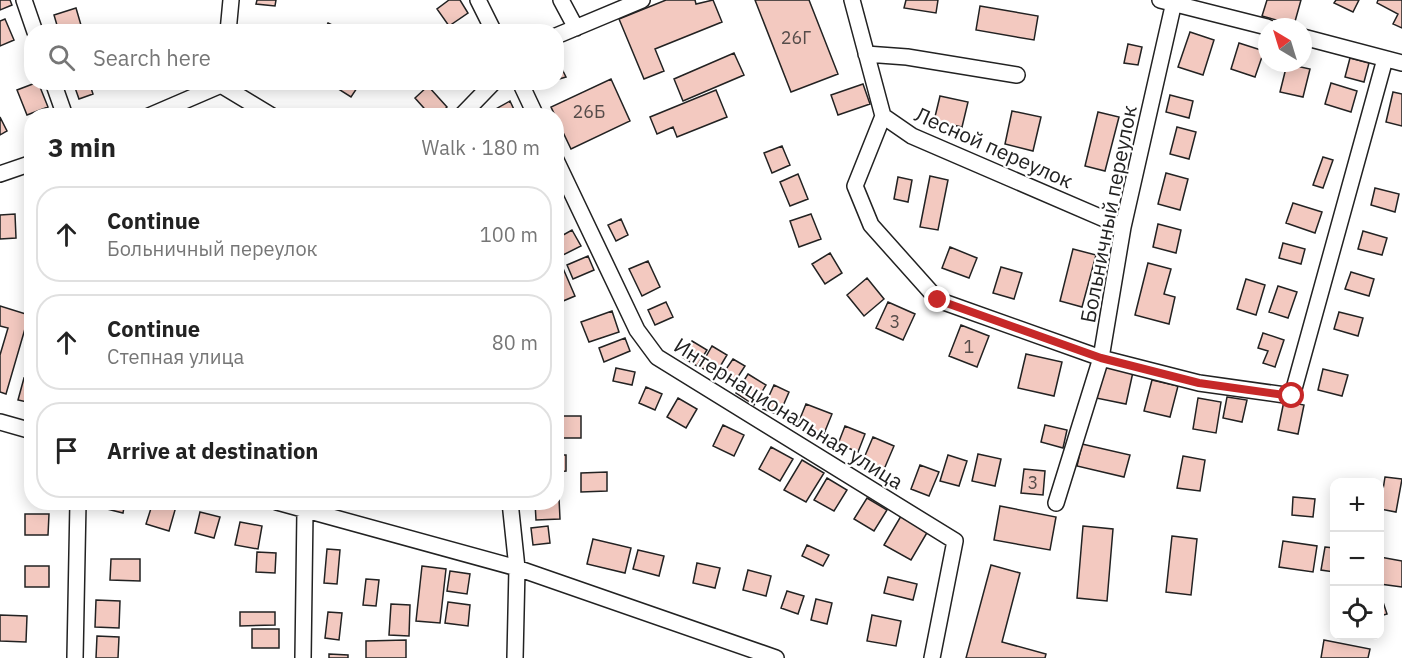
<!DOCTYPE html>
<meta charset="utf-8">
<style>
body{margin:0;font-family:"IBM Plex Sans",sans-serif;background:#f6f6f6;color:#222}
.controls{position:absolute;right:18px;bottom:18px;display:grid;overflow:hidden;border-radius:12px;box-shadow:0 3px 15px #0003}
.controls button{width:54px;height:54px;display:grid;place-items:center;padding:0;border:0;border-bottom:2px solid #e0e0e0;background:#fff;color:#222;font:30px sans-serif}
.compass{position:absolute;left:1258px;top:18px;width:54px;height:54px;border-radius:50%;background:#fff;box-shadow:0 3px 15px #0003;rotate:322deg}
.stop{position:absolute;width:18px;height:18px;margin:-14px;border:4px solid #c62828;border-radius:50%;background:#fff}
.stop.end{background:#c62828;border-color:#fff;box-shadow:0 2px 6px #0008}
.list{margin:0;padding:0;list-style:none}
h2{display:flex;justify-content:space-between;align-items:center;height:78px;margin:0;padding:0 24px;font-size:26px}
h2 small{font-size:20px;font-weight:400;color:#767676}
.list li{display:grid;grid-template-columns:39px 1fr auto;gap:18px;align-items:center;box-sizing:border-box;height:96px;margin:0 12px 12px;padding:0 12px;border:2px solid #e0e0e0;border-radius:24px}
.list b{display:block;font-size:22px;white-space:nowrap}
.list p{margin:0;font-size:20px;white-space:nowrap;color:#767676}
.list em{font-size:20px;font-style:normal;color:#767676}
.icon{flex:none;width:33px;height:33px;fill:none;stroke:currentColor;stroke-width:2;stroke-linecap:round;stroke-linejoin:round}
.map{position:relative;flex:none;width:1402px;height:658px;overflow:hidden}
.search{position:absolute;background:#fff;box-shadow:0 3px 15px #0003;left:24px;top:24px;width:540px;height:66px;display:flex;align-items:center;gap:15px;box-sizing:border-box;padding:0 21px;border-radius:24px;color:#767676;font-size:22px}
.panel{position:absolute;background:#fff;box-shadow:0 3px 15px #0003;left:24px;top:108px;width:540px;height:402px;border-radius:24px}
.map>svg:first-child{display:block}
.building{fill:#f3c9c0;stroke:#222;stroke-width:1.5}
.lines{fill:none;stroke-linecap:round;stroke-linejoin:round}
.minor-casing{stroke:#222;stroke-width:18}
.minor{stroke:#fff;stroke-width:15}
.route{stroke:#c62828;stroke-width:8}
.labels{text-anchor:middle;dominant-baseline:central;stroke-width:4.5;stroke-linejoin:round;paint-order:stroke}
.number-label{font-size:18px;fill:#564c4a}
.street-label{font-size:21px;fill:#222;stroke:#fff}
</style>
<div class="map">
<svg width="1402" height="658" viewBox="0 0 1402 658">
<rect width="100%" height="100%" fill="#fff"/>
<path class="building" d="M0 0H10L12 5 0 10Z
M257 0H276L275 6 256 4Z
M449 0H460L468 13 449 26 437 9Z
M666 0H695L696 4 713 0 722 22 655 49 664 71 644 79 619 19Z
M755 0H809L838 74 791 92Z
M906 0H938L936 13 904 8Z
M1267 0H1301L1294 25 1262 16Z
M1336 0H1359L1353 12 1334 3Z
M1378 0H1402V28L1393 24 1398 14 1377 3Z
M980 6 1038 16 1034 40 976 30Z
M76 8 83 32H59L54 15Z
M5 19 14 40 0 46V21Z
M328 23 346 32H324Z
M1190 32 1214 40 1203 75 1178 67Z
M1239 43 1264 51 1255 77 1231 69Z
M1128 44 1142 47 1138 65 1124 63Z
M734 53 744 75 683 101 674 79Z
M556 57 566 77 556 80Z
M1350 58 1369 63 1364 82 1345 77Z
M1287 64 1310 69 1303 97 1280 92Z
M611 79 630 121 571 149 551 107Z
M38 82 48 107 27 115 17 90Z
M73 82H89L93 94 79 99Z
M99 82H114L115 84 102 89Z
M333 82H361L351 97 332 85Z
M1331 83 1357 91 1351 112 1325 104Z
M863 84 870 104 838 115 831 95Z
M428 86 447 107 438 116H431L415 98Z
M716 90 727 117 677 137 673 127 657 134 650 117Z
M1393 92 1402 94V126L1386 122Z
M1170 95 1193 101 1189 118 1166 112Z
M940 96 968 102 962 127 934 121Z
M510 101 517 116H494L492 111Z
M1012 111 1041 117 1033 151 1005 144Z
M1098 112 1119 117 1105 171 1085 166Z
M0 117 7 131 0 135Z
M1177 127 1196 132 1189 159 1170 154Z
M782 146 790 165 772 173 764 153Z
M1323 157 1333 160 1323 188 1313 185Z
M1166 173 1188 179 1180 210 1158 204Z
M798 174 808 199 790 206 780 182Z
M930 176 948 180 938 230 920 227Z
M898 177 912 180 908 202 894 199Z
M1375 188 1399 194 1395 212 1371 205Z
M1293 203 1322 212 1315 233 1286 223Z
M15 214 16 238 0 239V215Z
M811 214 821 239 799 247 790 221Z
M621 219 628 235 616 241 608 225Z
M1158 224 1181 230 1176 253 1153 247Z
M572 230 581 246 559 257 556 239Z
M1363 231 1387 238 1382 255 1358 249Z
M1283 243 1305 249 1301 264 1279 258Z
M950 247 977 258 969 278 942 268Z
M1073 249 1096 255 1082 307 1060 301Z
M830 253 842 273 825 284 812 264Z
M588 256 594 270 573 279 567 265Z
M648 261 660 287 642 296 629 269Z
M1148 263 1171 269 1164 294 1175 297 1169 324 1135 315Z
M562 266 575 296 556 304V269Z
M1001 267 1022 273 1014 299 993 293Z
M1351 272 1374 279 1369 296 1345 289Z
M867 278 884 299 864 316 847 295Z
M1246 279 1265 285 1256 315 1237 309Z
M1278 286 1297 292 1288 318 1269 312Z
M666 302 673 317 655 325 648 310Z
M888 302 915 314 903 340 876 328Z
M0 306 29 315 6 394 0 392V355L8 328 0 326Z
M612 311 619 332 589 342 581 322Z
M1339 312 1363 318 1358 336 1334 329Z
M961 325 989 336 977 367 949 356Z
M1263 333 1284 340 1275 367 1263 363 1268 351 1258 348Z
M625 338 630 351 604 362 599 348Z
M692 341 707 350 697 366 682 357Z
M712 346 727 355 715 375 700 367Z
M1026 354 1062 362 1054 396 1018 388Z
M733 359 745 366 734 383 722 375Z
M1102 366 1133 372 1126 404 1096 398Z
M616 368 635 372 632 385 613 381Z
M1323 369 1348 375 1342 396 1318 390Z
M748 374 766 385 754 405 736 393Z
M24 378 32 380V403L18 400Z
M1152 380 1178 386 1170 417 1144 411Z
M774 385 789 392 779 415 763 409Z
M646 387 662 394 655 410 639 403Z
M1227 397 1247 400 1242 422 1223 418Z
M678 398 697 409 686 428 667 417Z
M1198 398 1221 402 1216 433 1193 429Z
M1284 401 1304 405 1298 434 1278 430Z
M806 404 832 414 823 436 797 426Z
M557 416H581V438H557Z
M723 425 744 435 734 456 713 446Z
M1045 425 1067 430 1063 448 1041 442Z
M845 426 865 434 858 452 838 444Z
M873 437 894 446 882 474 861 465Z
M1082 444 1130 455 1124 477 1077 466Z
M771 447 793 459 780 481 759 469Z
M978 454 1001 459 995 486 972 481Z
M556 455H566V471L556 472Z
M948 455 967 461 959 486 940 481Z
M1183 456 1205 460 1200 491 1177 488Z
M802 460 824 473 806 502 784 490Z
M920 465 939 472 929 496 911 489Z
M1024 469 1045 471 1043 495 1021 493Z
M607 472V491L581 492V473Z
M1385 477 1402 479 1396 512 1380 509Z
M827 478 847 490 834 511 814 500Z
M1293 497 1315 499 1313 517 1292 515Z
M556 498H559L560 519 536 520 535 502H556Z
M867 498 887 510 874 531 854 519Z
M100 502H125L123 513 99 507Z
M153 502 177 503 169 531 146 524Z
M1000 506 1056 517 1050 550 994 540Z
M200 512 220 517 214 538 195 533Z
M25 514H49L48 535H25Z
M901 516 928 531 911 560 884 545Z
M240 522 262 526 258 549 235 545Z
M548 526 550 543 533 545 531 528Z
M1083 526 1113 529 1107 601 1077 598Z
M1172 536 1197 539 1191 595 1166 592Z
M593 539 631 548 625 573 587 564Z
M1283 541 1317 546 1313 572 1279 567Z
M807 545 829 555 823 566 802 556Z
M1325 547 1334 548V572L1321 570Z
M327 549 340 550 337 584 324 583Z
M638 550 664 556 659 576 633 569Z
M257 552 276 553 275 573 256 572Z
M1380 557 1402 561V587L1380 584Z
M111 559H140V581L110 580Z
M697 563 720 568 715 588 693 583Z
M991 565 1020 573 1002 642 1046 654 1045 658H966Z
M25 566H49V587H25Z
M422 566 446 569 440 623 416 621Z
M748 570 771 576 766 596 743 590Z
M450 571 470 574 467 594 447 591Z
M888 577 917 584 913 600 884 593Z
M366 579 379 580 376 606 363 605Z
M787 591 804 596 798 614 781 608Z
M1380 593 1387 614 1380 616Z
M816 599 832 603 827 624 811 620Z
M96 600 120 601 119 628 95 627Z
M448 602 470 605 468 626 445 623Z
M391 604 410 605 409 636 389 635Z
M240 612H275V625L240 626Z
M328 612 342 613 339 640 325 638Z
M0 615 27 616 26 642 0 641Z
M872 615 901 621 896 646 867 641Z
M252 629H279V648H252Z
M97 636 119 637 118 658H96Z
M406 640V658H366V641Z
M1324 640 1370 649 1368 658H1321Z
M329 654 348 655V658H329Z"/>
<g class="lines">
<g class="minor-casing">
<path id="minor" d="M24 0 35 32
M478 0 494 32
M561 0 576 28
M852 0 883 116 855 186 871 225 938 300 1101 358 1199 383 1292 396 1385 59
M1160 0 1267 27
M228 32 231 0
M556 36 642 0
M1303 37 1402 63
M866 54 907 57 1017 75
M53 82 65 116
M520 82 536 116
M149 116 221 85 272 116
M461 116 494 82
M883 116 912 136 1123 227
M556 160 637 330 657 357 955 541 932 658
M0 174 32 163
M0 422 32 431
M277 502 517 568 776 658
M510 502 517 568 515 658
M1056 503 1101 358 1123 227 1174 2
M75 658 78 502
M303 658 305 511"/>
</g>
<use href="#minor" class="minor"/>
</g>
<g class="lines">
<path class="route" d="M938 300 1101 358 1199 383 1292 396"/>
</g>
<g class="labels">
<g class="number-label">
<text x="796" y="37">26Г</text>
<text x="589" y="111">26Б</text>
<text x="895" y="321">3</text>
<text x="969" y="346">1</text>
<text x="1033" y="482">3</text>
</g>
<g class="street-label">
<text transform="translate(994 147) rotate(24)">Лесной переулок</text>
<text transform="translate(1108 214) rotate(-79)">Больничный переулок</text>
<text transform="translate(789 413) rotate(32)">Интернациональная улица</text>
</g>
</g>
</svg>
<div class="controls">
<button>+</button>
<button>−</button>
<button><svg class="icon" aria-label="locate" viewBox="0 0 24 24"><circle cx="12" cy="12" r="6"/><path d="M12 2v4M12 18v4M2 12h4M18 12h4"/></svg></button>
</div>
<svg class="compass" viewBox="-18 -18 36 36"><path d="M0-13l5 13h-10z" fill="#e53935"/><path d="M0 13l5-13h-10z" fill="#767676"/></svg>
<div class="stop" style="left:1292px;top:396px"></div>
<div class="stop end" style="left:938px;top:300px"></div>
<div class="search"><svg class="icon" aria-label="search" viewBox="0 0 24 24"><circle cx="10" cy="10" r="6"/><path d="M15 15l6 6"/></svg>Search here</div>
<section class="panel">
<h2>3 min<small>Walk · 180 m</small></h2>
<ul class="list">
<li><svg class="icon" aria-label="ahead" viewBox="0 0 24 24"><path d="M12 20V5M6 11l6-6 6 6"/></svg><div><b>Continue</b><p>Больничный переулок</p></div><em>100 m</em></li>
<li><svg class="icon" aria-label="ahead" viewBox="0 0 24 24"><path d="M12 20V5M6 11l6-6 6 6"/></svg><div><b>Continue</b><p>Степная улица</p></div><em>80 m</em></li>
<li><svg class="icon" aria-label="arrive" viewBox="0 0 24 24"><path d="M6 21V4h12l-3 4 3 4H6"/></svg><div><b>Arrive at destination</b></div></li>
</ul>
</section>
</div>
